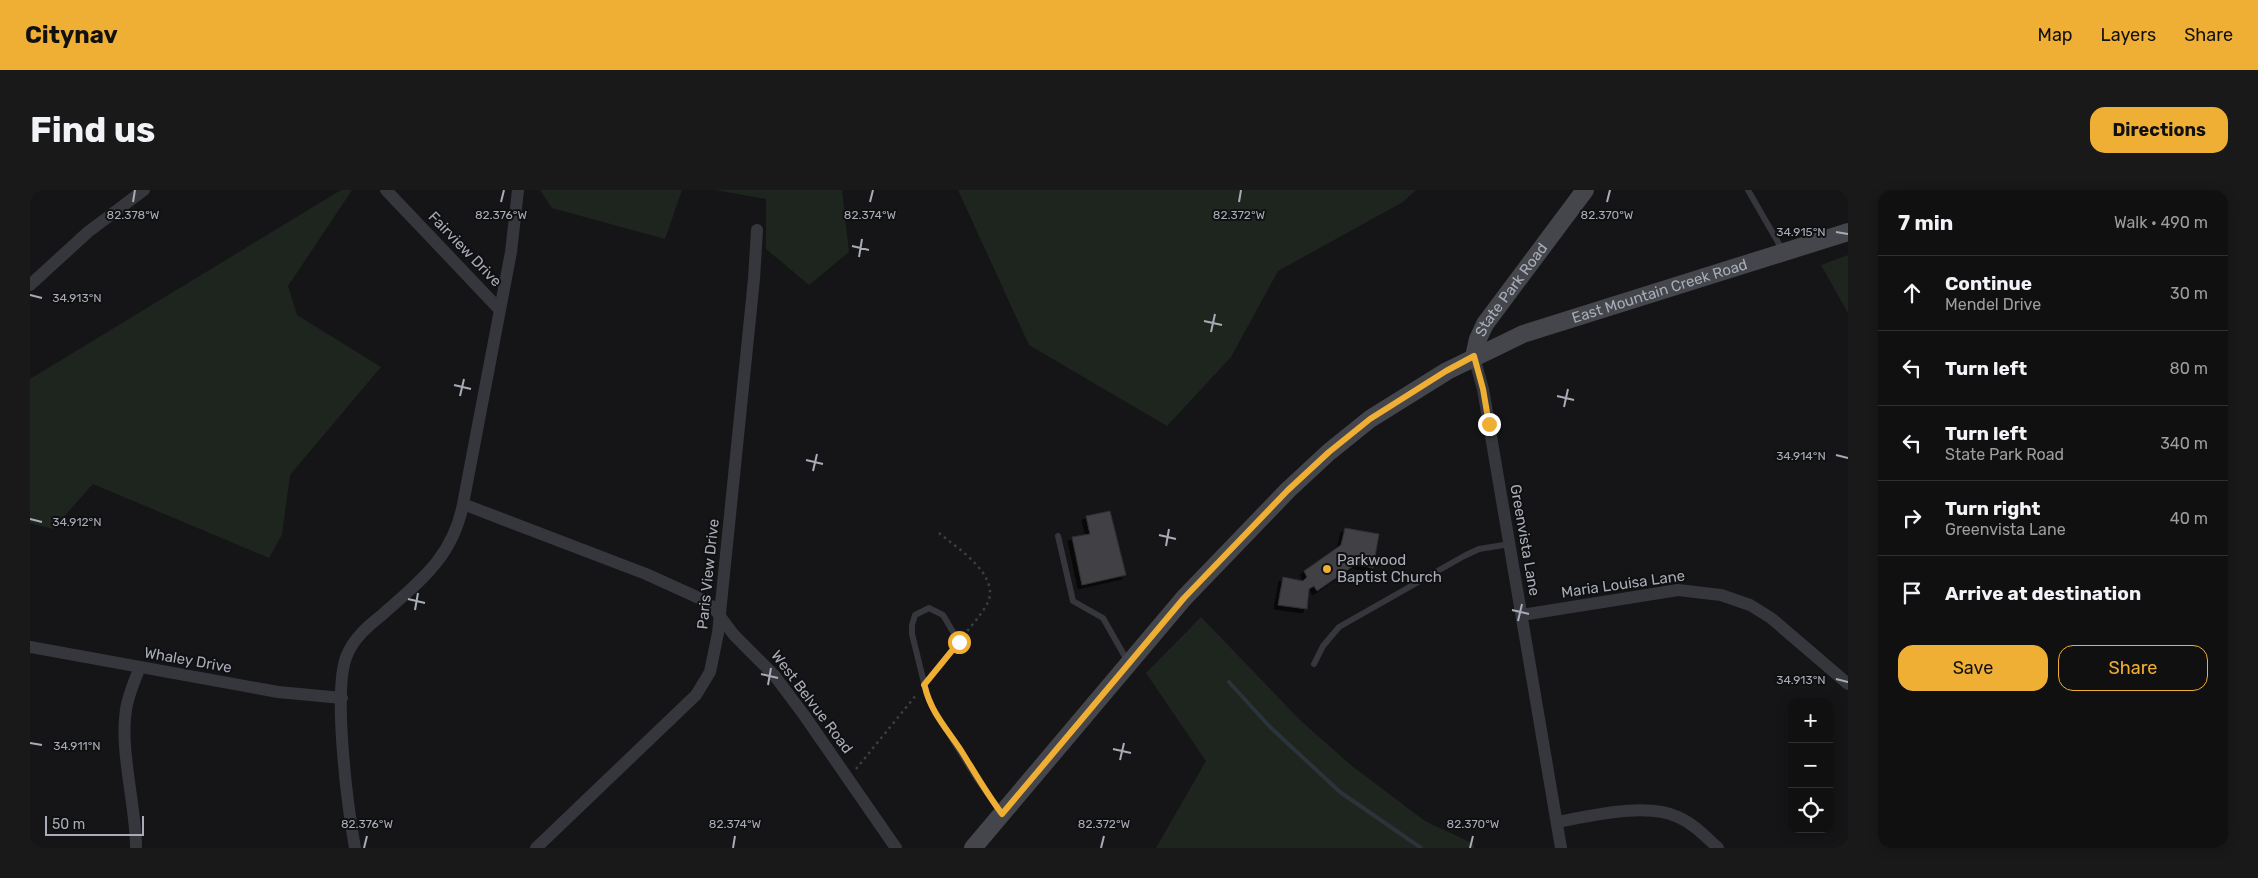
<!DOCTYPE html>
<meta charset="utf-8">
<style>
body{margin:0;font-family:Rubik,sans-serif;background:#19191a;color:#f1f3f6}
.controls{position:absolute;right:15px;bottom:15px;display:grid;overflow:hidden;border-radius:10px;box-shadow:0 2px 12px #0003}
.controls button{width:45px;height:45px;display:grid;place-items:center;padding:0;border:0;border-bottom:1px solid #303031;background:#101011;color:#f1f3f6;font:25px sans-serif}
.scale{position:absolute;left:15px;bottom:12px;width:99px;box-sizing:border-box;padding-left:5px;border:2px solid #a7acb7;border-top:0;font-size:14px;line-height:18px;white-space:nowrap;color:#a7acb7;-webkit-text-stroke:4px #101012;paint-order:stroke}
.stop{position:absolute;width:15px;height:15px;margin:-11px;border:4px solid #efae34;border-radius:50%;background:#fff}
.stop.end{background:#efae34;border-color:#fff;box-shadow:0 1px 5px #0008}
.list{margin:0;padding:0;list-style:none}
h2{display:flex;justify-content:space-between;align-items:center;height:65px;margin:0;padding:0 20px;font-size:21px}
h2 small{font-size:16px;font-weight:400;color:#9c9d9f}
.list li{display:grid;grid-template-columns:32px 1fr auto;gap:15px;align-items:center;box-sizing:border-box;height:75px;padding:0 20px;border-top:1px solid #303031}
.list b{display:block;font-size:19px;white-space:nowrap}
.list p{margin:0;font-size:16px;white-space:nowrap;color:#9c9d9f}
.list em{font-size:16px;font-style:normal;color:#9c9d9f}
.actions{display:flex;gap:10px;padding:15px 20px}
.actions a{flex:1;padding:11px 0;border:1px solid #efae34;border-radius:15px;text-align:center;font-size:18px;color:#efae34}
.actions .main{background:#efae34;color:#111}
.icon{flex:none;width:28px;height:28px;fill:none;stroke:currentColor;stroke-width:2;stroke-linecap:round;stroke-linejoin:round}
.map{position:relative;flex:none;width:1818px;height:658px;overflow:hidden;border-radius:15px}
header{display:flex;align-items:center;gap:30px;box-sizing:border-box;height:70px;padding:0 25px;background:#efae34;color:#111}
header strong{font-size:24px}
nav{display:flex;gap:28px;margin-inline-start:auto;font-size:18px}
.intro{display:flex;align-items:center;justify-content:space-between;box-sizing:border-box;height:120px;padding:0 30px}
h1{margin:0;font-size:35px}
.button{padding:12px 22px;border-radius:15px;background:#efae34;color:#111;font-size:18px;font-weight:700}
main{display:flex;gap:30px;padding:0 30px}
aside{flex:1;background:#101011;border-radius:15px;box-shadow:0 2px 12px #0003}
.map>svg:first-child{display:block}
.green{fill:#1d251e}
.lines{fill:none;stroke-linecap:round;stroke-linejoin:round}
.stream{stroke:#2b343b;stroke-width:4}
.building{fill:#3f4044;stroke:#2f2f33;filter:url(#shadow)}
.path{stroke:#3c3e43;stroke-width:2.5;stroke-dasharray:2.5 4;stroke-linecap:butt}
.lane{stroke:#36373c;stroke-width:6}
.street{stroke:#36373c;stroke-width:12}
.secondary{stroke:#44464c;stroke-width:18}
.route{stroke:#efae34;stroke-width:6}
.ticks{fill:none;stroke:#a7acb7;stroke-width:2}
.poi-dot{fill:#efae34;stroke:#101012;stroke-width:2}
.labels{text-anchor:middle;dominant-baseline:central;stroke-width:4;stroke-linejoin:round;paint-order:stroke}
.street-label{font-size:15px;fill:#a7acb7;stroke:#101012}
.poi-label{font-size:15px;fill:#a7acb7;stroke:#101012;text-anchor:start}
.ticks-label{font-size:12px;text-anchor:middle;fill:#a7acb7;stroke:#101012;stroke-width:4;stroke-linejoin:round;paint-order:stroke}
</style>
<header>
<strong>Citynav</strong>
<nav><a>Map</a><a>Layers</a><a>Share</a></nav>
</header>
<div class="intro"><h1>Find us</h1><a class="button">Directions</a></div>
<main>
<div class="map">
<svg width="1818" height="658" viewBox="0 0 1818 658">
<defs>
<filter id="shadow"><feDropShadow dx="-4" dy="4" stdDeviation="0" flood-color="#0009"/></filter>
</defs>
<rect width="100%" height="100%" fill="#151517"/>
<path class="green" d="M311 0H322L258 96 267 125 351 177 260 285 252 345 239 368 63 294 23 339 0 333V189Z
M510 0H652L635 49 522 18Z
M685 0H812L819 62 779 95 736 59V9Z
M928 0H1386L1373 12 1248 81 1201 167 1137 236 999 155Z
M1818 65V123L1791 75Z
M1171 427 1270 530 1322 576 1395 631 1444 654V658H1126L1176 571 1116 483Z"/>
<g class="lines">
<path class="stream" d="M1199 492 1239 536 1310 602 1391 658"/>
</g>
<path class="building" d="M1080 321 1096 385 1052 395 1042 347 1060 344 1056 326Z
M1315 338 1349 344 1343 378 1326 374 1287 401 1284 396 1279 399 1277 419 1248 415 1253 387 1273 391 1277 387 1274 381 1311 355Z"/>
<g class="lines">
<path class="path" d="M909 343C927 358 972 386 957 414 951 425 942 435 934 445
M901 486 923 459
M826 579 887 504"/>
<path class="lane" d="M1718 0 1753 61
M1028 346 1043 411 1073 428 1098 472
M929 452 913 425 899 418 885 425 882 435V444L897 505 903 518 947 589 972 623
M1284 474 1293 456 1309 437 1434 366 1449 359 1480 354"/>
<path class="street" d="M356 0 470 120
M0 95 58 42 114 0
M1444 167 1453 199 1531 658
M433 314 616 384 669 408 683 417 704 445 744 485 774 525 866 658
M1492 425 1648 400 1691 405 1720 415 1741 428 1818 494
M0 457 248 502 312 508
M1527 632C1561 626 1616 612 1648 627 1664 634 1676 647 1688 658
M106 658C106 613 88 557 97 514 100 502 105 489 110 477
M325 658C318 619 302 499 317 465 324 448 338 436 352 425 390 391 423 367 433 314L481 62 488 0
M506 658 666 505 680 482 688 443 724 89 727 40"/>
<g class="secondary">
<path id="s1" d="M1444 167 1448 149 1455 134 1555 0"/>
<path id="s2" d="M943 658 1154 408 1258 300 1299 262 1340 229 1417 181 1493 144 1818 42"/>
</g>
</g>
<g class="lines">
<path class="route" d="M929 452 894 495 895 497C901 523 918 540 932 562 945 583 957 604 972 624L1154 408 1258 300 1299 262 1340 229 1416 181 1444 166 1453 199 1459 234"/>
</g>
<path class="ticks" d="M103 12 105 0M471 12 474 0M840 12 843 0M1209 12 1211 0M1577 12 1580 0M1806 42 1818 44M822 56 839 60M829 67 832 49M0 105 12 108M1174 131 1192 135M1181 142 1185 124M424 195 441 199M430 206 434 189M1527 206 1544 210M1534 217 1538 199M1806 265 1818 268M776 270 793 274M783 281 787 264M0 329 12 332M1129 345 1146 349M1136 356 1139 339M378 409 395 413M385 420 388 403M1482 420 1499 424M1488 431 1492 414M731 484 748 488M1806 489 1818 492M738 495 741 478M0 553 12 555M1083 559 1101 563M1090 570 1094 553M334 658 337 646M703 658 705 646M1071 658 1074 646M1440 658 1443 646"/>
<circle class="poi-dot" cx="1297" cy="379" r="5"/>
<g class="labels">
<g class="street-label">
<text transform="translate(435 59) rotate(46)">Fairview Drive</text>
<text stroke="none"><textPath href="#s1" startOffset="78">State Park Road</textPath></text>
<text stroke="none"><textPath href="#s2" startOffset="904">East Mountain Creek Road</textPath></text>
<text transform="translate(1495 350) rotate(80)">Greenvista Lane</text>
<text transform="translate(678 384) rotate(-84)">Paris View Drive</text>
<text transform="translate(1593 394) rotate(-8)">Maria Louisa Lane</text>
<text transform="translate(158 470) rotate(10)">Whaley Drive</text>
<text transform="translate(782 512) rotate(53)">West Belvue Road</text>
</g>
<g class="poi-label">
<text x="1307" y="370">Parkwood<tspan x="1307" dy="17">Baptist Church</tspan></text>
</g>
</g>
<g class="ticks-label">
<text x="103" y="29">82.378°W</text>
<text x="471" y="29">82.376°W</text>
<text x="840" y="29">82.374°W</text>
<text x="1209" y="29">82.372°W</text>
<text x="1577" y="29">82.370°W</text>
<text x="1771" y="46">34.915°N</text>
<text x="47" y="112">34.913°N</text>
<text x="1771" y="270">34.914°N</text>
<text x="47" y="336">34.912°N</text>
<text x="1771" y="494">34.913°N</text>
<text x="47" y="560">34.911°N</text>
<text x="337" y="638">82.376°W</text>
<text x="705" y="638">82.374°W</text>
<text x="1074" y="638">82.372°W</text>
<text x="1443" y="638">82.370°W</text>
</g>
</svg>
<div class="controls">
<button>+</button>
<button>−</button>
<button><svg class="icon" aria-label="locate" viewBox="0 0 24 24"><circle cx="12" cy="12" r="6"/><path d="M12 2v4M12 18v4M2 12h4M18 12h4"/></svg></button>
</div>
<div class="scale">50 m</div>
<div class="stop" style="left:929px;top:452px"></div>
<div class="stop end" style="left:1459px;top:234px"></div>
</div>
<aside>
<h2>7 min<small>Walk · 490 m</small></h2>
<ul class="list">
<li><svg class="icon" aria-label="ahead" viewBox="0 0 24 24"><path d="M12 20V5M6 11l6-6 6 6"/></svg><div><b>Continue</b><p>Mendel Drive</p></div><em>30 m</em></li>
<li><svg class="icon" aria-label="left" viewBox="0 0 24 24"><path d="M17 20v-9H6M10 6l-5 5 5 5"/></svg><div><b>Turn left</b></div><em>80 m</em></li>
<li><svg class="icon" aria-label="left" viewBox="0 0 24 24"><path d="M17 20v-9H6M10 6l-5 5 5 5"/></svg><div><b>Turn left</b><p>State Park Road</p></div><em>340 m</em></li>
<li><svg class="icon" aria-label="right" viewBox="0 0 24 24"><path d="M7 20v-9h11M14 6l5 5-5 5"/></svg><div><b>Turn right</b><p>Greenvista Lane</p></div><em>40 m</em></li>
<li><svg class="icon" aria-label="arrive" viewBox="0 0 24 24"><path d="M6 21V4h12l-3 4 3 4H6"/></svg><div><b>Arrive at destination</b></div></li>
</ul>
<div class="actions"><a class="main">Save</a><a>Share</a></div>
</aside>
</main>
